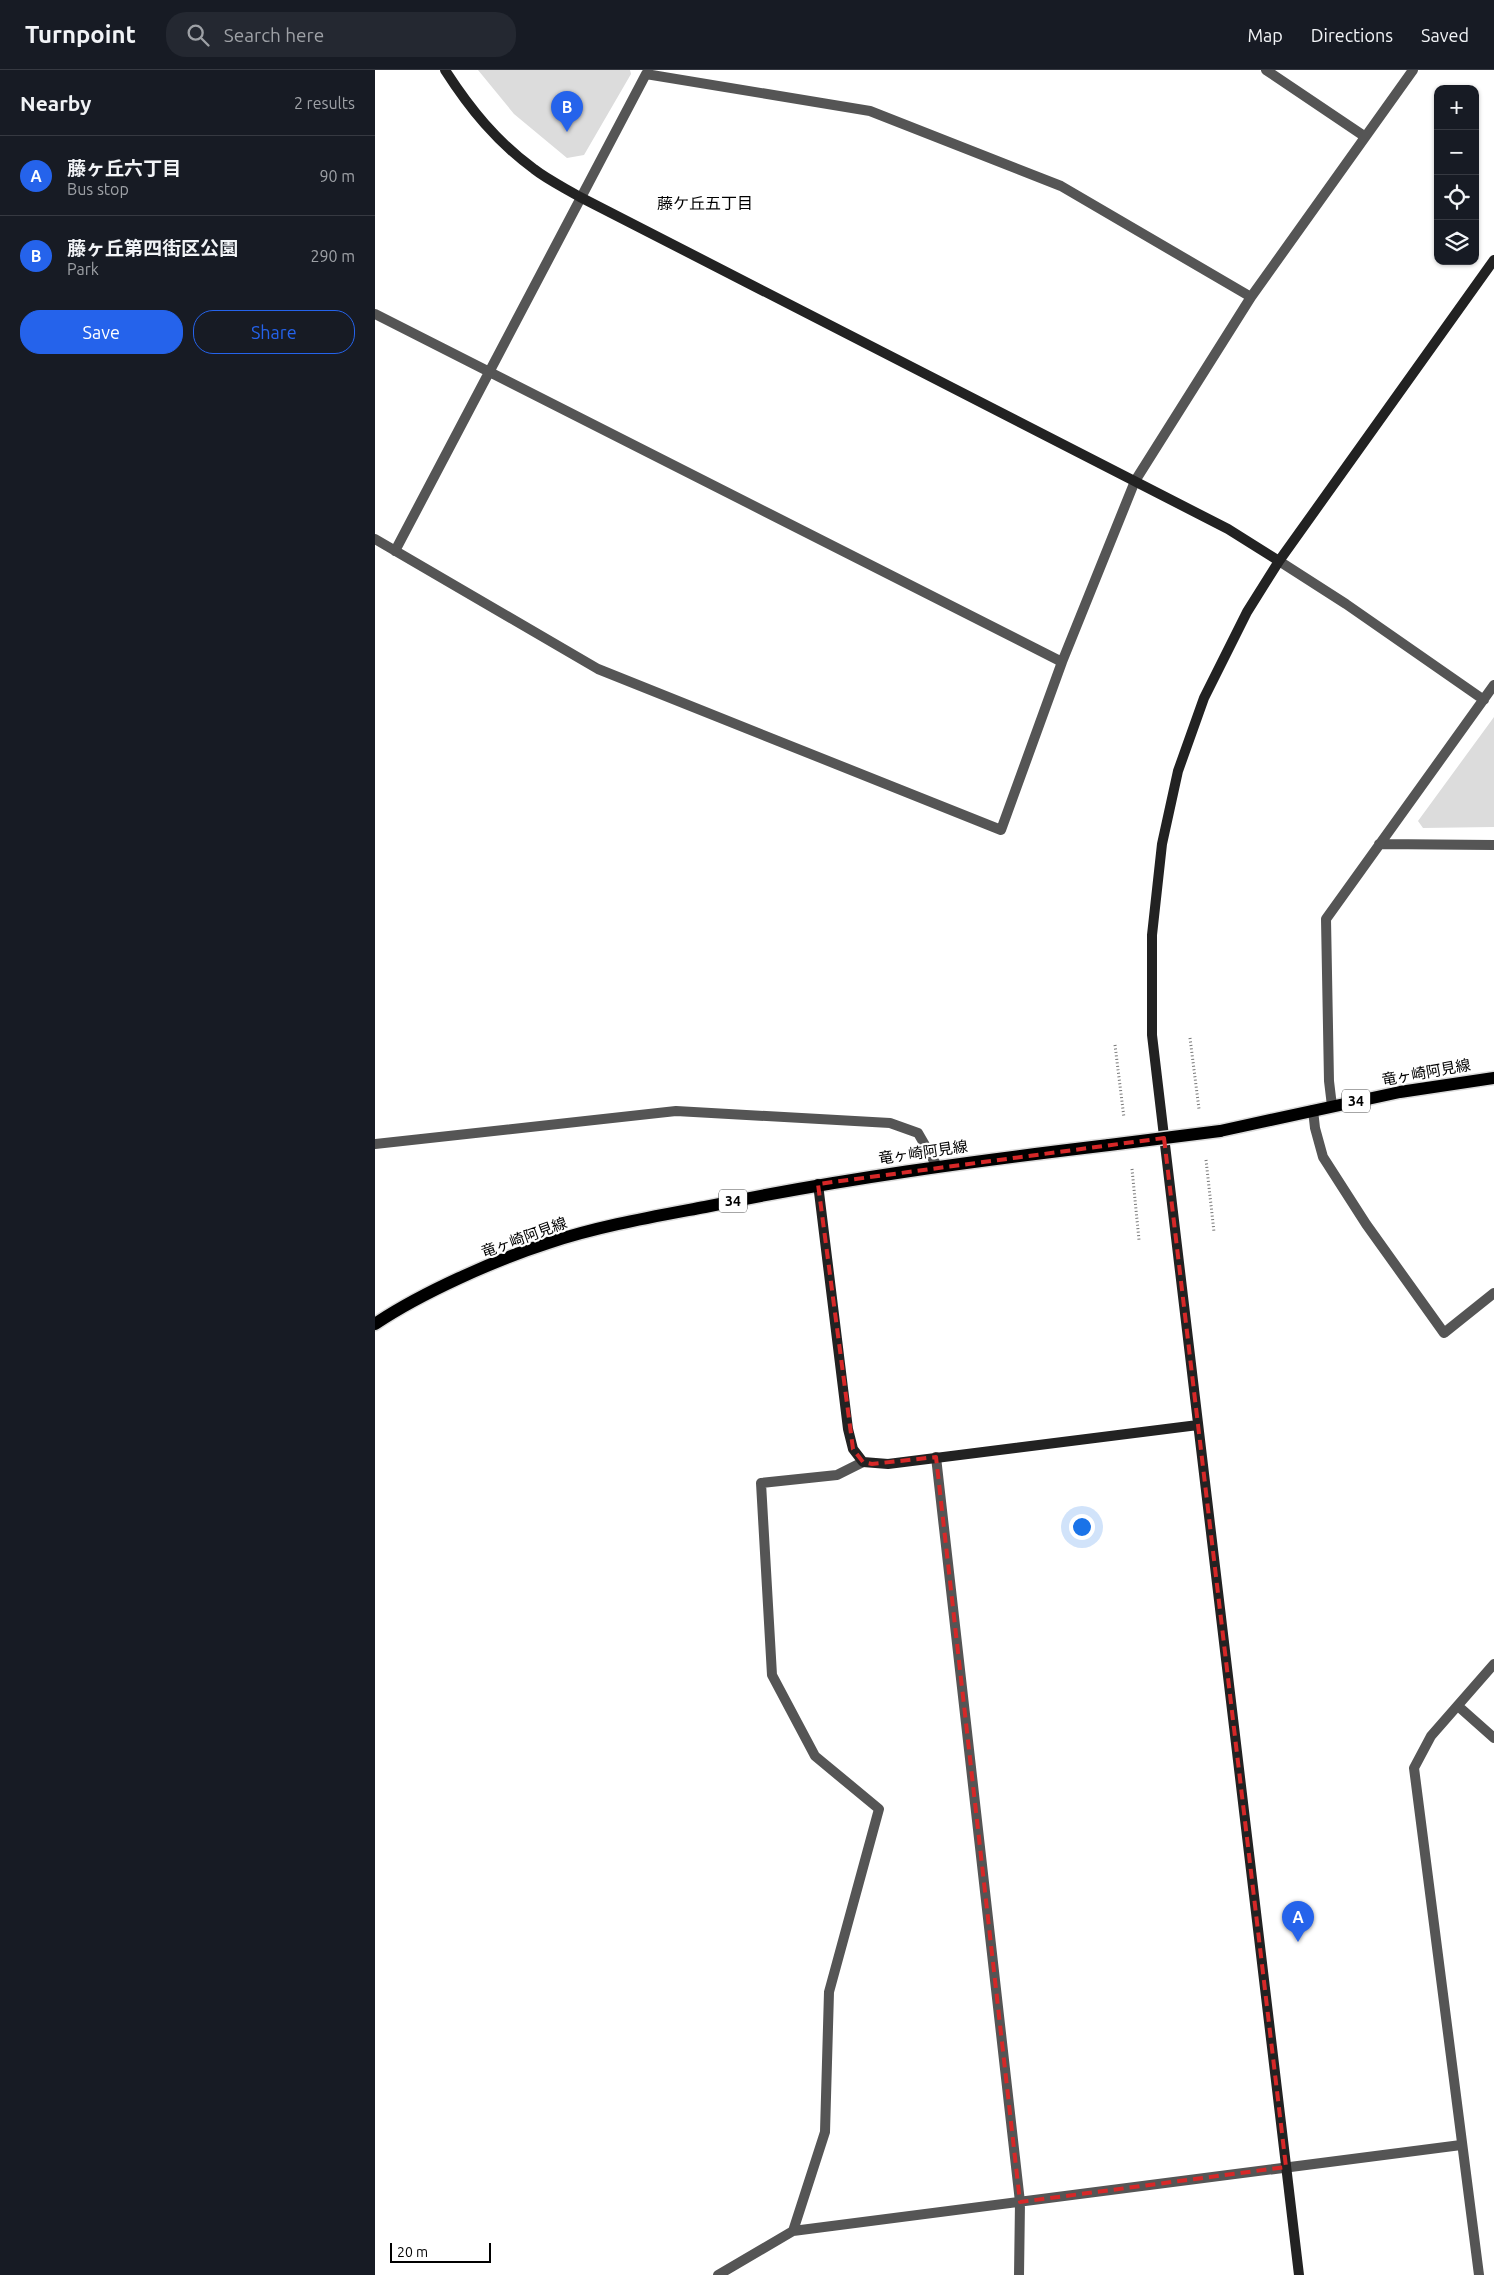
<!DOCTYPE html>
<meta charset="utf-8">
<style>
body{margin:0;font-family:Ubuntu,"Noto Sans JP",sans-serif;background:#242831;color:#f1f3f6}
.controls{position:absolute;right:15px;top:15px;display:grid;overflow:hidden;border-radius:10px;box-shadow:0 1px 4px #0004}
.controls button{width:45px;height:45px;display:grid;place-items:center;padding:0;border:0;border-bottom:1px solid #363941;background:#171b24;color:#f1f3f6;font:25px sans-serif}
.scale{position:absolute;left:15px;bottom:12px;width:101px;box-sizing:border-box;padding-left:5px;border:2px solid #000;border-top:0;font-size:14px;line-height:18px;white-space:nowrap;color:#000;-webkit-text-stroke:4px #fff;paint-order:stroke}
.you{position:absolute;left:706px;top:1456px;width:18px;height:18px;margin:-12px;border:4px solid #fff;border-radius:50%;background:#1a73e8;box-shadow:0 0 0 8px #1a73e833}
.badge{display:grid;place-items:center;width:32px;height:32px;border-radius:50%;background:#2563eb;color:#fff;font-size:16px;font-weight:700}
.pin{position:absolute;translate:-50% -41px;filter:drop-shadow(0 1px 2px #0008)}
.pin::after{content:'';position:absolute;top:26px;width:18px;height:15px;background:inherit;clip-path:polygon(0 0,100% 0,50% 100%)}
.list{margin:0;padding:0;list-style:none}
h2{display:flex;justify-content:space-between;align-items:center;height:65px;margin:0;padding:0 20px;font-size:21px}
h2 small{font-size:16px;font-weight:400;color:#9ea1a6}
.list li{display:grid;grid-template-columns:32px 1fr auto;gap:15px;align-items:center;box-sizing:border-box;height:80px;padding:0 20px;border-top:1px solid #363941}
.list b{display:block;font-size:19px;white-space:nowrap}
.list p{margin:0;font-size:16px;white-space:nowrap;color:#9ea1a6}
.list em{font-size:16px;font-style:normal;color:#9ea1a6}
.actions{display:flex;gap:10px;padding:15px 20px}
.actions a{flex:1;padding:11px 0;border:1px solid #2563eb;border-radius:20px;text-align:center;font-size:18px;color:#2563eb}
.actions .main{background:#2563eb;color:#fff}
.icon{flex:none;width:28px;height:28px;fill:none;stroke:currentColor;stroke-width:2;stroke-linecap:round;stroke-linejoin:round}
.map{position:relative;flex:none;width:1119px;height:2205px;overflow:hidden}
header{display:flex;align-items:center;gap:30px;box-sizing:border-box;height:70px;padding:0 25px;background:#171b24;border-bottom:1px solid #363941}
header strong{font-size:24px}
nav{display:flex;gap:28px;margin-inline-start:auto;font-size:18px}
.search{width:350px;height:45px;background:#242831;display:flex;align-items:center;gap:12px;box-sizing:border-box;padding:0 18px;border-radius:20px;color:#9ea1a6;font-size:19px}
main{display:flex}
aside{flex:1;background:#171b24}
.map>svg:first-child{display:block}
.green{fill:#dcdcdc}
.lines{fill:none;stroke-linecap:round;stroke-linejoin:round}
.primary-casing{stroke:#dbdbdb;stroke-width:15}
.path{stroke:#777;stroke-width:3;stroke-dasharray:1 2.5;stroke-linecap:butt}
.street{stroke:#555;stroke-width:10}
.secondary{stroke:#222;stroke-width:10}
.primary{stroke:#000;stroke-width:12}
.primary-bridge-casing{stroke:#dbdbdb;stroke-width:15;stroke-linecap:butt}
.primary-bridge{stroke:#000;stroke-width:12}
.marked{fill:none;stroke:#d62828;stroke-width:4;stroke-dasharray:10 6;stroke-linejoin:round}
.labels{text-anchor:middle;dominant-baseline:central;stroke-width:4.5;stroke-linejoin:round;paint-order:stroke}
.shield{fill:#fff;stroke:#4c4c4c;stroke-width:1}
.shield-label{font-size:14px;font-weight:bold;fill:#000}
.street-label{font-size:15px;fill:#000;stroke:#fff}
.neighbourhood-label{font-size:16px;fill:#000;stroke:#fff}
</style>
<header>
<strong>Turnpoint</strong>
<div class="search"><svg class="icon" aria-label="search" viewBox="0 0 24 24"><circle cx="10" cy="10" r="6"/><path d="M15 15l6 6"/></svg>Search here</div>
<nav><a>Map</a><a>Directions</a><a>Saved</a></nav>
</header>
<main>
<aside>
<h2>Nearby<small>2 results</small></h2>
<ul class="list">
<li><span class="badge">A</span><div><b>藤ヶ丘六丁目</b><p>Bus stop</p></div><em>90 m</em></li>
<li><span class="badge">B</span><div><b>藤ヶ丘第四街区公園</b><p>Park</p></div><em>290 m</em></li>
</ul>
<div class="actions"><a class="main">Save</a><a>Share</a></div>
</aside>
<div class="map">
<svg width="1119" height="2205" viewBox="0 0 1119 2205">
<rect width="100%" height="100%" fill="#fff"/>
<path class="green" d="M103 0H255L256 4 209 85 192 88 139 44Z
M1119 647V757L1048 758 1043 751Z"/>
<g class="lines">
<g class="primary-casing">
<path id="primary" d="M845 1061 1025 1022 1119 1008
M0 1254C46 1223 120 1190 173 1173 224 1156 277 1147 330 1137 464 1109 599 1091 734 1075"/>
</g>
<path class="path" d="M815 968 824 1039
M740 975 749 1048
M831 1090 839 1162
M757 1099 764 1170"/>
<path class="street" d="M891 0 989 66
M0 244 687 592
M0 469 223 599 626 760 687 592 760 411 876 227 1038 0
M20 481 271 4 495 41 686 116 876 227
M904 491 971 534 1109 630
M1004 774 1119 775
M957 1036 954 1011 951 849 1119 615
M938 1040 940 1058 948 1087 991 1154 1069 1263 1119 1223
M0 1074 301 1041 515 1053 543 1063 562 1096
M561 1387 645 2132 644 2205
M1083 1636 1119 1668
M418 2161 450 2062 454 1922 504 1739 440 1686 397 1605 386 1413 462 1405 488 1392
M343 2205 418 2161 1086 2075
M1104 2205 1039 1698 1056 1666 1119 1594"/>
<path class="secondary" d="M70 0C95 39 122 72 159 99 173 110 190 118 205 127L853 459 904 491
M443 1114 473 1359 478 1379 488 1392 513 1394 823 1355
M924 2205 777 965V865L787 774 803 701 829 628 872 542 904 491 1119 190"/>
<use href="#primary" class="primary"/>
<g class="primary-bridge-casing">
<path id="primary-bridge" d="M734 1075 845 1061"/>
</g>
<use href="#primary-bridge" class="primary-bridge"/>
</g>
<path class="marked" d="M789 1068 911 2097 645 2132 561 1387 497 1394 488 1392 478 1379 443 1114Z"/>
<g class="labels">
<g class="shield">
<rect x="967" y="1019.5" width="28" height="23" rx="4"/>
<rect x="344" y="1119.5" width="28" height="23" rx="4"/>
</g>
<g class="shield-label">
<text x="981" y="1031">34</text>
<text x="358" y="1131">34</text>
</g>
<g class="street-label">
<text transform="translate(1051 1002) rotate(-10)">竜ヶ崎阿見線</text>
<text transform="translate(548 1082) rotate(-8)">竜ヶ崎阿見線</text>
<text transform="translate(149 1167) rotate(-20)">竜ヶ崎阿見線</text>
</g>
<g class="neighbourhood-label">
<text x="330" y="133">藤ケ丘五丁目</text>
</g>
</g>
</svg>
<div class="controls">
<button>+</button>
<button>−</button>
<button><svg class="icon" aria-label="locate" viewBox="0 0 24 24"><circle cx="12" cy="12" r="6"/><path d="M12 2v4M12 18v4M2 12h4M18 12h4"/></svg></button>
<button><svg class="icon" aria-label="layers" viewBox="0 0 24 24"><path d="M12 4l9 5-9 5-9-5zM3 14l9 5 9-5"/></svg></button>
</div>
<div class="scale">20 m</div>
<div class="you"></div>
<div class="pin badge" style="left:923px;top:1872px">A</div>
<div class="pin badge" style="left:192px;top:62px">B</div>
</div>
</main>
